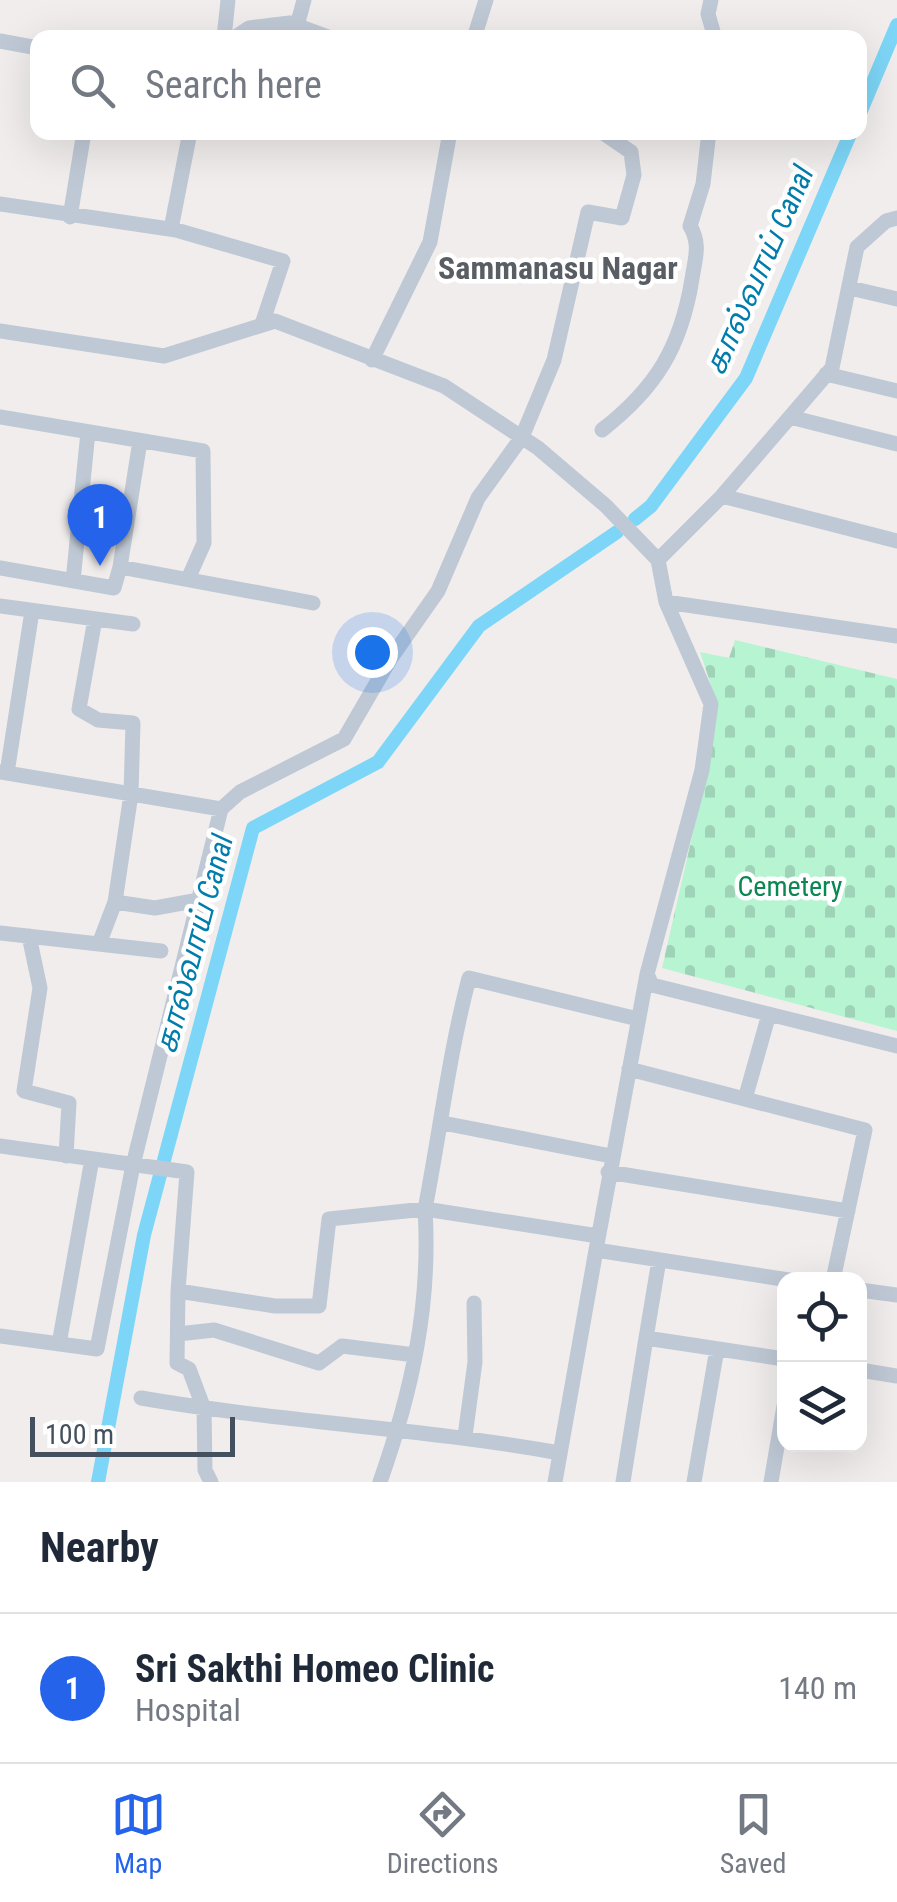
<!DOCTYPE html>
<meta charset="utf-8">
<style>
body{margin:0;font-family:"Roboto Condensed","Noto Sans Tamil",sans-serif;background:#f2f2f3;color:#1f2937}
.controls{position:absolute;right:30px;bottom:30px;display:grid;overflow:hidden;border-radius:20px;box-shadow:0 10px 40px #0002}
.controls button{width:90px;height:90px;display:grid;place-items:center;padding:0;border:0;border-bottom:2px solid #e0e1e3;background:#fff;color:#1f2937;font:50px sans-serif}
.scale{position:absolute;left:30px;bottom:25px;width:205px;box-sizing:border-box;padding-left:10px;border:5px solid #44505d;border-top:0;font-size:28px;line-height:35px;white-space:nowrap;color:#44505d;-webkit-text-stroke:8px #fff;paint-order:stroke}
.you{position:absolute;left:372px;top:652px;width:35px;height:35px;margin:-25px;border:8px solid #fff;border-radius:50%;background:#1a73e8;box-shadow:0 0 0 15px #1a73e833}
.badge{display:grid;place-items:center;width:65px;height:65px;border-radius:50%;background:#2563eb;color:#fff;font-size:32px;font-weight:700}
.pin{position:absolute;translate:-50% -82px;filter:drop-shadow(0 2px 5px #0008)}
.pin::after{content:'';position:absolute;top:52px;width:35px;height:30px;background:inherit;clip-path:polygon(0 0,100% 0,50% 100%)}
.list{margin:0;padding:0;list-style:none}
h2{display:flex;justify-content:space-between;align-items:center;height:130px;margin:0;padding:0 40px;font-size:42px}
h2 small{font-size:32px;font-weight:400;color:#747a83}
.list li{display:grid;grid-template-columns:65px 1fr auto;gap:30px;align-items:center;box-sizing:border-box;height:150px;padding:0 40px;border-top:2px solid #e0e1e3}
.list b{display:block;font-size:38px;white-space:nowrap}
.list p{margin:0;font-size:32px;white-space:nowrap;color:#747a83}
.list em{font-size:32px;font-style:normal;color:#747a83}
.icon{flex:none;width:55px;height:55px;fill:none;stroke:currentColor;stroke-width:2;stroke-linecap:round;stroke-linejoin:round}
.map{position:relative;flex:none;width:897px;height:1482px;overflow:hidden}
.search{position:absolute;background:#fff;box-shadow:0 10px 40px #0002;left:30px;right:30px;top:30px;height:110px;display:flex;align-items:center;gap:25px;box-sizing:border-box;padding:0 35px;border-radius:20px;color:#747a83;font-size:38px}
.sheet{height:280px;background:#fff}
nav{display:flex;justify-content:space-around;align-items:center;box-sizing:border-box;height:140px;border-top:2px solid #e0e1e3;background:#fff;font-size:28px;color:#747a83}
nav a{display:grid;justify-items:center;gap:5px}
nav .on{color:#2563eb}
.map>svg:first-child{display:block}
.cemetery{fill:url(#cemetery-stones)}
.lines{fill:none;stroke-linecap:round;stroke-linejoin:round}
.canal{stroke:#7dd6f7;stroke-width:14}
.street{stroke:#bfc9d5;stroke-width:15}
.labels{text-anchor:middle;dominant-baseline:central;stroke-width:9;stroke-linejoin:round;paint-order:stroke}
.park-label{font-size:28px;fill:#0b8751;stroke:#fff}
.water-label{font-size:30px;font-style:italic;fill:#017dac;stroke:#fff}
.quarter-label{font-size:32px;font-weight:bold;fill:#595d64;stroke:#fff}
</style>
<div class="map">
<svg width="897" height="1482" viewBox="0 0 897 1482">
<defs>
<pattern id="cemetery-stones" width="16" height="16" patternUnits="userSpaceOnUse" patternTransform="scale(2.5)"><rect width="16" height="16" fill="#b6f4d2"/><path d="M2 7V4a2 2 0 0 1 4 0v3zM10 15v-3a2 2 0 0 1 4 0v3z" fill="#9ed3b7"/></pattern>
</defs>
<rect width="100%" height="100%" fill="#f1eded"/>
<path class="cemetery" d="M735 640 897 679V1031L662 968 710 758 716 700 700 652 729 658Z"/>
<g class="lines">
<path class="canal" d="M860 113 897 25
M635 519 651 506 746 378 851 132
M98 1482 144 1235 253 828 378 762 479 626 617 532"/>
<path class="street" d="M711 0 708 14 715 38
M290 23 331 38
M224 38 228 0
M234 38 249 28 298 22 304 0
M474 38 486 0
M0 41 38 48
M0 204 176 230 283 261 262 324
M70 217 84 132
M171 229 190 132
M850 288 897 299
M0 331 164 356 275 321 444 386 538 448 606 506 658 560
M372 360 430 242 450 132
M826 374 897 391
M0 417 203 451 204 543 188 579
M790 417 897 444
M602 430C656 388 681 347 692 279 695 259 701 244 690 226L703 184 709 132
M722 496 897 541
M658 560 666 602 711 704 702 770 647 974 652 985 897 1046
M658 560 722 496 832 368 857 247 886 221 897 218
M120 567 140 441
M0 568 114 588 120 567 313 603
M73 581 88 432
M666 602 897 636
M0 606 133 624
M95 619 79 709 98 720 133 723 131 794 115 902
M0 772 221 809
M7 773 32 611
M0 933 161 951
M29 936 40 988 24 1091 69 1103 66 1156
M99 944 115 902 155 908 199 900
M647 974 596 1250 789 1280
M629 1069 865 1130 833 1280
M745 1099 769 1014
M443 1123 611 1156
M0 1146 187 1172 178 1291
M608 1172 848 1211
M598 1236 425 1209C440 1132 449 1054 469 978L638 1019
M659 1260 646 1338 784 1359
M860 1290 897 1295
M178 1334 214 1330 319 1363 342 1346 415 1355
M0 1336 97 1349 133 1165 221 809 240 792 344 739 391 658 438 591 478 498 522 437 554 360 588 212 622 218 634 175 631 152 602 132
M59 1344 92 1159
M860 1370 897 1376
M141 1398C280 1422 421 1428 560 1453
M465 1436 475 1362 474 1303
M211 1482 205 1470 204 1409 189 1369 177 1363 178 1291 275 1306H319L329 1219 425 1209C431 1305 412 1391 380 1482
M555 1482 596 1250
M623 1482 646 1338
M694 1482 717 1349
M771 1482 784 1406"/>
</g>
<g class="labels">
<g class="park-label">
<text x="790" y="886">Cemetery</text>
</g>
<g class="water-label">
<text transform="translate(759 270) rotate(-66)">கால்வாய் Canal</text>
<text transform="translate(194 944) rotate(-75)">கால்வாய் Canal</text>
</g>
<g class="quarter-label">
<text x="558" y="268">Sammanasu Nagar</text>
</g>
</g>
</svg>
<div class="controls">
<button><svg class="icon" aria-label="locate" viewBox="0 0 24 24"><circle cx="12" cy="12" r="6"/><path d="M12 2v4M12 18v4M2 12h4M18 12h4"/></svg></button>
<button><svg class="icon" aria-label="layers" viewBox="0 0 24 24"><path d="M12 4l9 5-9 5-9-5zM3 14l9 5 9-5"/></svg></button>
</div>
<div class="scale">100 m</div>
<div class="you"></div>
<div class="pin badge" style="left:100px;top:566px">1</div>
<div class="search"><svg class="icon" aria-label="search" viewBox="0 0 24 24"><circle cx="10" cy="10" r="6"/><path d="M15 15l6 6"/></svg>Search here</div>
</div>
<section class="sheet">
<h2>Nearby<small></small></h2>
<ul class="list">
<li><span class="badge">1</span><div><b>Sri Sakthi Homeo Clinic</b><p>Hospital</p></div><em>140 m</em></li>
</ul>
</section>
<nav>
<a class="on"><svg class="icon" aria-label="map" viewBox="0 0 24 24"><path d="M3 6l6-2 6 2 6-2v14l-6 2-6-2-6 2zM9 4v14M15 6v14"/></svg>Map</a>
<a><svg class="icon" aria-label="directions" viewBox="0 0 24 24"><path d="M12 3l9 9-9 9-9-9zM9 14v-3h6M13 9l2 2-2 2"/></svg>Directions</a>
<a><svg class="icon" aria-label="saved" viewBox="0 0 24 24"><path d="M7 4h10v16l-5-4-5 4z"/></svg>Saved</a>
</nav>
